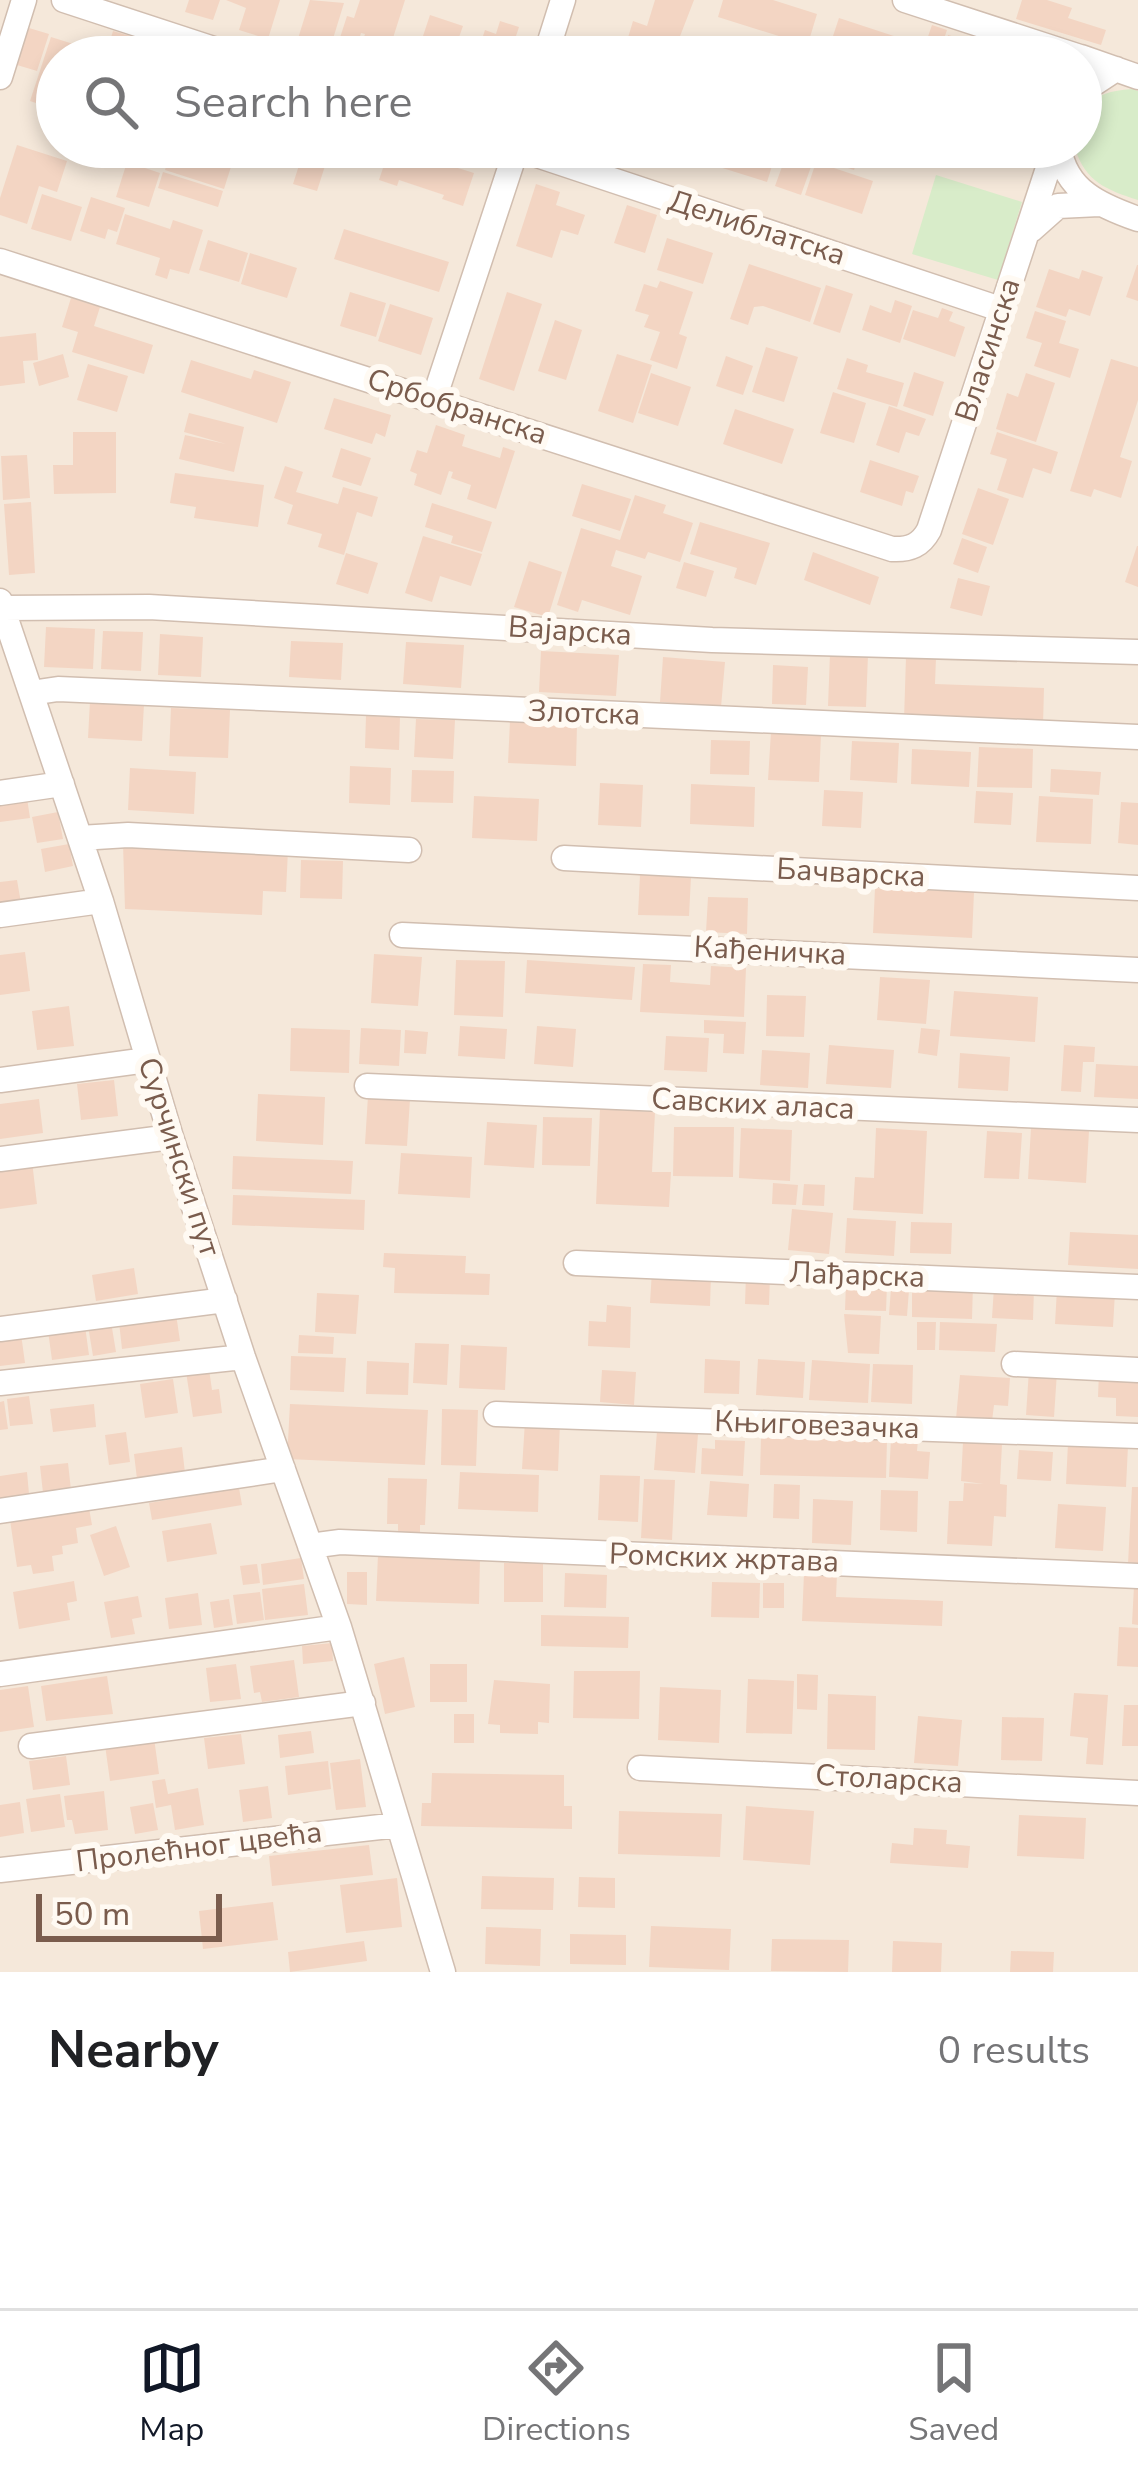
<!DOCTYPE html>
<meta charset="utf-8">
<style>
body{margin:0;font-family:"Nunito Sans",sans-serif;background:#f6f6f6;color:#202124}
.scale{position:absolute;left:36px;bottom:30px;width:186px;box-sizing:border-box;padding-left:12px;border:6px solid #7a5c4d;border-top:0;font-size:33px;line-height:42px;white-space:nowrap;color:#7a5c4d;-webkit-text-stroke:9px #fffaf3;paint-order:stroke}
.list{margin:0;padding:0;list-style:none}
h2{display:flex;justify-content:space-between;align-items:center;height:156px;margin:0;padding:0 48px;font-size:51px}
h2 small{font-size:39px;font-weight:400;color:#757577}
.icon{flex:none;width:66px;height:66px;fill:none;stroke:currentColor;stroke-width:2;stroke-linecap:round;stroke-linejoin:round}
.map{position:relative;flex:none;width:1138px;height:1972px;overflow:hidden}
.search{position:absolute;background:#fff;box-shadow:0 6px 18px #0003;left:36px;right:36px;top:36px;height:132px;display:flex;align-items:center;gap:30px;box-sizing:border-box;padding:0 42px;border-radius:66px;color:#757577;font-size:45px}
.sheet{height:336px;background:#fff}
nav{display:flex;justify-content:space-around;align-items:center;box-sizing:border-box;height:168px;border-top:3px solid #e0e0e0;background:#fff;font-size:33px;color:#757577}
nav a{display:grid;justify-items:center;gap:6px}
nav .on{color:#111827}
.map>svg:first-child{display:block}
.residential{fill:#f5e8da;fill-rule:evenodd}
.green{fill:#d8ecc9}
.building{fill:#f3d5c3}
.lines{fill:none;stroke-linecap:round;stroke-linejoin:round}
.minor-casing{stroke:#d1beb0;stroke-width:27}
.minor{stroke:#fff;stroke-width:24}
.labels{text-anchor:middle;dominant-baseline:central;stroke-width:12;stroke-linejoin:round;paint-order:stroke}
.street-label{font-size:30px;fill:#7a5c4d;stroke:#fffaf3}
</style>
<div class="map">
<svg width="1138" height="1972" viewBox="0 0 1138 1972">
<rect width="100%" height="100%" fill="#fdf6ec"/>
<path class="residential" d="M0 0H1138V1972H0ZM57 57H1081V147H57Z"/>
<path class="green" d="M1132 89 1138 91V200C1107 190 1085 182 1075 148L1081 147C1081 107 1088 92 1132 89Z
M936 175 1022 202 998 280 912 254Z"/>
<path class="building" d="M189 0H220L213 20 185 12Z
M226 0H280L268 39 239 30 246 8Z
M310 0 344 3 328 55 296 45Z
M360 0H405L387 57H357L365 34 361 33 355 53 337 47 347 16 354 18Z
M655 0H694L672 57 639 50 640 46 627 41 633 21 647 26Z
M723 0H773L817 14 804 57H776L782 37 718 17Z
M1022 0H1047L1072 8 1068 18 1106 30 1101 45 1016 19Z
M430 15 463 26 452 57H416Z
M839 18 912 42 907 57H855L829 48Z
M500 21 519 27 509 57H476L485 30 496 34Z
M932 25 947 30 938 56 923 51Z
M29 28 49 34 37 71 17 65Z
M113 31 134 37 128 57H105Z
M948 35 966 40 961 57H942Z
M51 37 83 47 79 57H57V110L30 101Z
M17 145 67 161 57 192 39 186 27 224 0 215V198Z
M172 147H211L235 154 224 189 165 170Z
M331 147 317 191 293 184 301 159 264 148Z
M390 147 474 173 463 206 442 199 444 195 399 180 397 186 379 180Z
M606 147H637L634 157Z
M705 147H768L777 150 767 182 700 161Z
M838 147H861L854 170 833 163Z
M868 147H916L910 166 867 152Z
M787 153 813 161 801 195 775 186Z
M127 162 160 173 149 207 116 197Z
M816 162 873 181 862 214 805 195Z
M163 172 223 191 218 207 158 188Z
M536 184 560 192 556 205 585 215 578 235 561 230 552 258 516 246Z
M42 194 82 207 71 241 31 229Z
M91 197 125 208 117 232 108 229 105 239 80 231Z
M627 205 657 215 645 253 614 243Z
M125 214 170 229 173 220 203 230 189 274 170 269 167 279 155 275 160 258 116 244Z
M344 229 449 262 439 292 334 259Z
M667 238 713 253 703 284 657 270Z
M208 240 248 253 239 282 199 270Z
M250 253 297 268 287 298 241 284Z
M749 264 821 288 810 322 763 306 754 307 748 325 730 319Z
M1137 265H1138V301L1126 297Z
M1049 269 1079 279 1082 270 1103 277 1090 316 1069 309 1066 317 1036 307Z
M660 281 693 292 679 334 687 337 677 369 650 360 660 332 644 327 649 315 635 311 644 284 657 288Z
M826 285 853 294 840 333 813 324Z
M350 292 386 303 376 337 340 326Z
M507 292 542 304 514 391 479 379Z
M71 298 100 307 94 326 153 345 144 374 72 352 78 332 62 327Z
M895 300 912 306 900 343 862 330 870 305 891 313Z
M390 304 433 318 421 355 378 341Z
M942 308 953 312 949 321 965 327 955 357 903 339 913 310 938 318Z
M1035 311 1066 321 1059 343 1079 349 1070 378 1034 366 1042 343 1026 338Z
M555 320 582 330 566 380 538 371Z
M36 333 38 360 23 361 25 383 0 386V337Z
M766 347 798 357 784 402 752 392Z
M63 354 69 377 39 386 33 363Z
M617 354 652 365 633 423 598 411Z
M726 356 753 366 743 395 716 386Z
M847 358 868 365 866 372 904 383 897 407 837 389Z
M1111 359 1138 367V400L1120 457 1132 461 1121 498 1094 489 1091 497 1070 491Z
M191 360 251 379 254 370 291 382 277 423 181 392Z
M88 364 128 376 117 412 77 400Z
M914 372 944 382 933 416 903 406Z
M651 373 691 387 678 426 638 413Z
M1026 373 1055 383 1036 442 996 429 1007 393 1018 397Z
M833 392 866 403 854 443 820 433Z
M334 398 391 415 385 437 376 433 372 444 324 429Z
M889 406 926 419 919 436 906 432 899 453 876 445Z
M735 409 794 429 782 464 723 444Z
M189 413 244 427 234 472 179 459 185 435 226 444 184 432Z
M436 425 465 435 462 446 500 458 503 447 515 451 496 509 467 499 471 485 451 478 453 472 449 471 441 495 414 485 417 474 410 471 417 450 427 453Z
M73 432H116V493L54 494 53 465H73Z
M997 432 1058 452 1051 474 1033 468 1023 498 997 490 1007 459 990 454Z
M341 448 371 458 361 486 332 477Z
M27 455 30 498 3 500 1 456Z
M870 460 919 476 913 493 906 491 902 506 860 492Z
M285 466 303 472 296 492 338 504 343 487 378 497 372 517 357 512 344 555 318 547 322 534 287 524 293 505 274 498Z
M175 473 264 485 258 527 194 518 196 507 170 503Z
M582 484 631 499 620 531 572 516Z
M978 488 1009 499 993 545 962 534Z
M635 495 666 505 663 513 693 523 680 562 648 552 645 559 616 550 611 566 642 576 630 615 582 600 578 612 557 605 581 528 620 540Z
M31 502 35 573 9 575 4 504Z
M432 503 492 522 482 552 451 543 453 536 425 527Z
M700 522 770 543 756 585 734 578 737 568 690 554Z
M423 536 482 554 471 586 440 576 432 602 405 593Z
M962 538 987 547 978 573 953 564Z
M1137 546H1138V587L1125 582Z
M813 552 879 577 870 605 804 580Z
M346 553 378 563 368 594 336 584Z
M529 561 562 572 548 617 514 607Z
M684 562 714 571 706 597 676 588Z
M958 578 990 586 982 616 950 608Z
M46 627 95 629 93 669 44 667Z
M103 631 143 632 141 671 101 669Z
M160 634 203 637 201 677 158 675Z
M291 641 343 643 341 680 289 677Z
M406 642 464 645 461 688 403 684Z
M541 651 619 655 616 696 539 692Z
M830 654 868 655 866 707 828 706Z
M663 657 725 662 721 707 660 702Z
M906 657 936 658 935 684 1044 688 1043 725 904 720Z
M773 665 808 667 806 705 772 704Z
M90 701 144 704 142 741 88 738Z
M171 708 230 710 228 758 169 756Z
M366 716 400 717 399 750 365 748Z
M416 719 455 720 453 759 414 757Z
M510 721 577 724 576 766 508 763Z
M771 732 821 734 819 782 768 780Z
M711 740 750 741 749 775 710 774Z
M852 741 899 743 897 783 850 780Z
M979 747 1033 749 1032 788 977 787Z
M912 749 971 752 969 787 911 784Z
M350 766 391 768 390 805 349 803Z
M130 768 196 772 194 814 128 810Z
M1051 769 1101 772 1099 795 1050 792Z
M412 770 454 771 453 803 411 802Z
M600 783 643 785 641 827 598 825Z
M691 784 755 787 754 827 690 824Z
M824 790 863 792 861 828 822 826Z
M976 791 1013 793 1011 825 974 823Z
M474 796 539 799 537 841 472 838Z
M1039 796 1093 799 1091 844 1036 842Z
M27 798 30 818 0 822V802Z
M1121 802 1138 803V845L1118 843Z
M58 812 63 839 37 843 32 817Z
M69 844 73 866 45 872 41 849Z
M123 844 288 850 286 892 263 891 262 915 125 909Z
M301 860 343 861 342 899 300 898Z
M640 875 691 877 689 916 638 915Z
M17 880 21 903 0 906V882Z
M875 888 974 892 972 938 873 933Z
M708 897 748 898 747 934 706 932Z
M25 952 30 991 0 995V955Z
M374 954 422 957 418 1006 371 1003Z
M456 960 505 961 503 1017 454 1015Z
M527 960 635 967 632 1000 525 993Z
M643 964 671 965 670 982 710 985 711 966 746 968 744 1017 640 1012Z
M880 977 930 980 926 1024 877 1020Z
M954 991 1038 997 1035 1042 950 1036Z
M767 995 806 996 804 1037 766 1036Z
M69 1006 74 1046 37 1050 32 1011Z
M704 1020 746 1022 744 1054 723 1053 724 1034 704 1033Z
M460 1026 507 1029 505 1059 458 1056Z
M537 1026 576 1029 573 1067 534 1064Z
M291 1028 350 1030 349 1073 290 1071Z
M361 1028 401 1030 399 1066 359 1064Z
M921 1028 940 1030 937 1056 918 1053Z
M405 1030 428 1032 426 1054 404 1053Z
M666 1036 709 1038 707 1072 664 1070Z
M829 1045 894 1050 891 1088 826 1084Z
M1064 1045 1095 1047 1094 1062H1083L1081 1092 1061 1091Z
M762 1050 810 1053 808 1088 760 1085Z
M960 1053 1010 1057 1008 1091 958 1088Z
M1096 1064 1138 1066V1099L1094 1097Z
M114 1080 118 1116 81 1120 77 1084Z
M258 1094 325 1097 323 1145 256 1141Z
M368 1096 410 1099 407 1146 365 1144Z
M39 1099 43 1133 0 1139V1104Z
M600 1109 655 1112 652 1172H671L669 1207 596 1204Z
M543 1117 592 1118 590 1166 542 1165Z
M487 1122 537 1125 534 1168 484 1165Z
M674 1127H734L733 1177 673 1176Z
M741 1128 792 1130 790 1181 739 1178Z
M876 1128 927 1131 923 1214 853 1210 855 1177 874 1178Z
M1031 1128 1089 1131 1086 1183 1028 1179Z
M987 1131 1022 1133 1019 1179 984 1178Z
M401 1153 472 1157 470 1198 398 1194Z
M233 1156 353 1161 351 1194 232 1189Z
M32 1161 37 1204 0 1209V1166Z
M773 1183 798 1185 796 1205 772 1204Z
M804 1184 825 1185 824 1206 802 1205Z
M233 1195 365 1200 364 1230 232 1225Z
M792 1209 833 1213 829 1254 788 1250Z
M847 1218 896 1221 894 1256 845 1253Z
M911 1222 952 1223 951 1254 910 1253Z
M1070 1232 1138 1235V1269L1068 1265Z
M384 1253 466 1256 465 1273 490 1274 489 1295 394 1293 395 1268 383 1267Z
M134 1268 138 1294 96 1301 92 1275Z
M652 1271 711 1274 710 1306 650 1303Z
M746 1275 770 1276 769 1305 745 1304Z
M846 1282 887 1284 886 1311 845 1310Z
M912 1283 973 1284 972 1319 912 1317Z
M994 1287 1034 1289 1033 1320 992 1318Z
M891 1288 909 1290 907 1316 889 1315Z
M1057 1289 1115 1292 1113 1327 1055 1324Z
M317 1293 359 1295 356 1334 315 1332Z
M607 1305 631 1307 630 1348 588 1346 589 1321 606 1322Z
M176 1314 180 1341 122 1349 119 1322Z
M844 1314 881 1316 879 1354 848 1353Z
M111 1322 116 1352 93 1356 88 1326Z
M917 1322H936L935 1350H917Z
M940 1322 997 1324 995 1352 939 1350Z
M85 1326 89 1355 52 1360 48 1331Z
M21 1334 25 1363 0 1366V1337Z
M299 1335 334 1337 333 1354 298 1353Z
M415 1343 449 1344 447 1385 413 1383Z
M461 1345 507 1347 505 1390 459 1388Z
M291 1356 346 1358 344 1392 290 1390Z
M705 1359 740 1361 739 1394 704 1393Z
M758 1359 805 1362 803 1398 756 1395Z
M812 1360 870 1364 868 1403 809 1400Z
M367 1361 409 1363 408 1395 366 1394Z
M873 1364 913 1365 912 1404 871 1402Z
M209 1369 212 1390 219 1389 222 1413 193 1417 186 1372Z
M602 1370 636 1372 634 1405 600 1402Z
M1029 1370 1057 1372 1054 1417 1026 1415Z
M1099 1372 1138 1374V1417L1116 1416V1398L1098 1397Z
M960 1375 1010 1378 1008 1406 994 1405 992 1421 956 1419Z
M173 1379 178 1413 145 1418 140 1384Z
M29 1396 33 1424 10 1426 7 1399Z
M4 1401 8 1429 0 1430V1402Z
M94 1404 96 1427 53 1432 50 1409Z
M290 1404 428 1410 425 1465 287 1459Z
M442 1409 478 1410 476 1466 441 1465Z
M525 1421 560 1423 558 1471 522 1469Z
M657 1431 698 1434 695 1473 654 1470Z
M126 1432 130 1462 109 1465 105 1435Z
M761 1437 887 1440 886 1478 760 1475Z
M891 1438 918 1440 917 1451 930 1452 928 1479 889 1477Z
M715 1440 745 1441 743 1476 701 1474 702 1448 715 1449Z
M963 1442 1002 1444 1000 1484 1007 1485 1006 1517 994 1516 992 1546 947 1544 949 1501H963L964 1483 984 1484 961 1481Z
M1068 1443 1128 1446 1126 1487 1066 1484Z
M182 1447 185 1473 137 1479 134 1454Z
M1019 1450 1053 1452 1051 1481 1017 1479Z
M68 1463 71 1490 43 1493 40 1466Z
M27 1472 29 1494 0 1498V1476Z
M460 1472 539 1475 538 1512 458 1509Z
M600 1475 640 1476 638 1522 598 1520Z
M388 1478 427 1479 425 1525H420V1532H398V1524H387Z
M644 1479 675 1480 672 1540 641 1538Z
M710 1481 749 1484 747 1517 707 1515Z
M774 1484 800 1485 799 1519 773 1518Z
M1132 1487H1138V1565L1128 1564Z
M239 1488 242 1505 152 1520 149 1503Z
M881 1490 918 1491 917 1532 880 1530Z
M813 1499 853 1501 851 1545 812 1543Z
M1058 1504 1106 1507 1103 1551 1055 1548Z
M89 1508 92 1525 76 1528 78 1543 62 1546 63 1554 52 1556 54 1571 33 1574 31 1565 17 1567 10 1520Z
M211 1523 217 1554 167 1562 162 1531Z
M116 1526 130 1567 104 1576 90 1535Z
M378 1555 480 1558 479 1604 376 1601Z
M301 1558 304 1579 263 1585 261 1564Z
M504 1563H543V1602H504Z
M257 1564 260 1583 243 1585 240 1566Z
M347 1572H367V1605L347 1604Z
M565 1573 607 1575 606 1608 564 1607Z
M804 1573 837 1574 836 1597 943 1601 942 1626 802 1621Z
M74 1581 77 1601 67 1603 70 1620 19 1629 13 1592Z
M712 1582 760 1583 759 1618 711 1617Z
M763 1583H784V1608H763Z
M304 1584 308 1615 265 1620 262 1589Z
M1134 1586H1138V1625L1132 1624Z
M260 1592 264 1620 237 1624 233 1595Z
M198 1593 202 1625 169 1629 165 1598Z
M138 1596 142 1617 132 1619 135 1634 111 1638 104 1602Z
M229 1599 233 1625 214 1628 210 1602Z
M541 1615 629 1617 628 1648 541 1646Z
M1119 1627 1138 1628V1667L1117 1666Z
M332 1643 333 1661 303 1664 302 1646Z
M404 1657 415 1707 385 1714 374 1664Z
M294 1660 299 1697 262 1702 260 1692 254 1693 250 1666Z
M236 1664 241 1699 210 1702 206 1668Z
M430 1664H467V1702H430Z
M574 1671H640L639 1719 573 1718Z
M797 1674 818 1675 817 1710 797 1709Z
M107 1676 113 1714 46 1721 41 1686Z
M748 1679 794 1681 792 1734 746 1733Z
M494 1680 550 1684 549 1723 538 1722V1734L500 1733V1725L488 1724Z
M28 1686 34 1727 0 1732V1690Z
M660 1687 721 1690 719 1743 658 1740Z
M1074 1693 1108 1695 1103 1765 1086 1764 1088 1738 1070 1736Z
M828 1694 876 1696 875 1750 827 1749Z
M1124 1705H1138V1746H1122Z
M454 1714H474V1743H454Z
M918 1716 962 1720 958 1766 914 1763Z
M1002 1717 1044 1718 1042 1761 1001 1760Z
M311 1731 314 1753 280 1758 278 1735Z
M241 1734 245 1764 208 1769 204 1738Z
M154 1738 159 1774 110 1781 105 1745Z
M66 1756 70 1785 33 1790 29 1761Z
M360 1759 366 1807 336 1810 330 1763Z
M328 1761 331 1789 288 1795 285 1766Z
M432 1773 564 1775V1806H572V1829L421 1826 422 1803H431Z
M165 1779 168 1794 198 1788 204 1825 175 1830 171 1805 156 1808 152 1781Z
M268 1786 272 1818 243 1822 239 1790Z
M104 1791 108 1830 75 1834 72 1820H67L64 1796Z
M60 1794 65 1827 31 1832 26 1799Z
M20 1802 24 1833 0 1837V1805Z
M153 1803 158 1830 135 1834 130 1807Z
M746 1806 814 1811 810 1865 743 1860Z
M619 1811 722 1814 720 1857 618 1854Z
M1019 1815 1086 1818 1084 1859 1017 1856Z
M914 1828 947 1830 946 1844 970 1846 968 1868 890 1863 892 1843 913 1845Z
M369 1845 373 1875 272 1886 269 1856Z
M482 1876 554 1878 553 1910 481 1909Z
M579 1877 615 1878V1908L578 1907Z
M397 1878 402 1927 346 1933 340 1885Z
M273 1902 278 1940 203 1949 199 1911Z
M651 1926 731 1929 729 1970 649 1967Z
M486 1927 541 1929 540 1966 485 1964Z
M570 1934 626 1935V1965L570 1964Z
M772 1939 849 1940 848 1972 771 1971Z
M364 1941 367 1961 290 1972 288 1952Z
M893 1941 942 1943 941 1972H892Z
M1011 1951 1054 1952 1053 1972H1010Z"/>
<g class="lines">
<g class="minor-casing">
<path id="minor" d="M64 0 238 57
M905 0 1080 57
M545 57 563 0
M1081 57 1138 77
M0 77 24 0
M1081 92 1116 69
M513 147 1000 309
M1059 147C1065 191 1101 206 1138 219
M1031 230 1058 206 1099 204
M0 261 892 549C910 550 921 545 929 530L1055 147
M434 399 517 147
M0 601 101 901 171 1137 243 1357 339 1627 443 1972
M3 608 149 607 712 640 1138 652
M31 693 58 689 1138 737
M0 793 62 784
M80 838 128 835 409 850
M564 858 1138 888
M0 915 101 901
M402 935 1138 970
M0 1080 147 1060
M367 1086 1138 1120
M0 1159 171 1137
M576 1263 1138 1287
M0 1329 225 1300
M1014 1364 1138 1370
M0 1383 243 1357
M496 1414 1138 1436
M0 1511 283 1469
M310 1546 340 1542 1138 1576
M0 1674 339 1627
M31 1746 363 1703
M640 1768 1138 1793
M0 1870 398 1825"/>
</g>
<use href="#minor" class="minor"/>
</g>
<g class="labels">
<g class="street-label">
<text transform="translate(757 228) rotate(18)">Делиблатска</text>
<text transform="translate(988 350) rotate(-72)">Власинска</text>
<text transform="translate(457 407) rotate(18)">Србобранска</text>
<text transform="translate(570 631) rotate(4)">Вајарска</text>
<text transform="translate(584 713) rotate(2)">Злотска</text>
<text transform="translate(851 873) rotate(3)">Бачварска</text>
<text transform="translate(770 951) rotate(3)">Кађеничка</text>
<text transform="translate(753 1104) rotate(3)">Савских аласа</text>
<text transform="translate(179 1157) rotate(72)">Сурчински пут</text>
<text transform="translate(857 1275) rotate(2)">Лађарска</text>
<text transform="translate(817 1425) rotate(2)">Књиговезачка</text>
<text transform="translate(724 1558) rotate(2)">Ромских жртава</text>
<text transform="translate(889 1779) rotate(3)">Столарска</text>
<text transform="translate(199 1847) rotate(-7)">Пролећног цвећа</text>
</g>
</g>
</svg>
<div class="scale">50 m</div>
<div class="search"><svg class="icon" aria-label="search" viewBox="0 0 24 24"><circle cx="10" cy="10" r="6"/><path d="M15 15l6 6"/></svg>Search here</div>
</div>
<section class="sheet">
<h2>Nearby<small>0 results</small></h2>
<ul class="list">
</ul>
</section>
<nav>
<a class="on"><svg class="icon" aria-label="map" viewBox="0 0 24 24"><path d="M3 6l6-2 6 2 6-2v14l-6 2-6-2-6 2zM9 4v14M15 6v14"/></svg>Map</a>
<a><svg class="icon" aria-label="directions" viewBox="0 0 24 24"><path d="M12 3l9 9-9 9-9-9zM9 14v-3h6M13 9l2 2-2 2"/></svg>Directions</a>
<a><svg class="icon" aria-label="saved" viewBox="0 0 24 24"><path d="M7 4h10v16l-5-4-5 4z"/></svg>Saved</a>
</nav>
